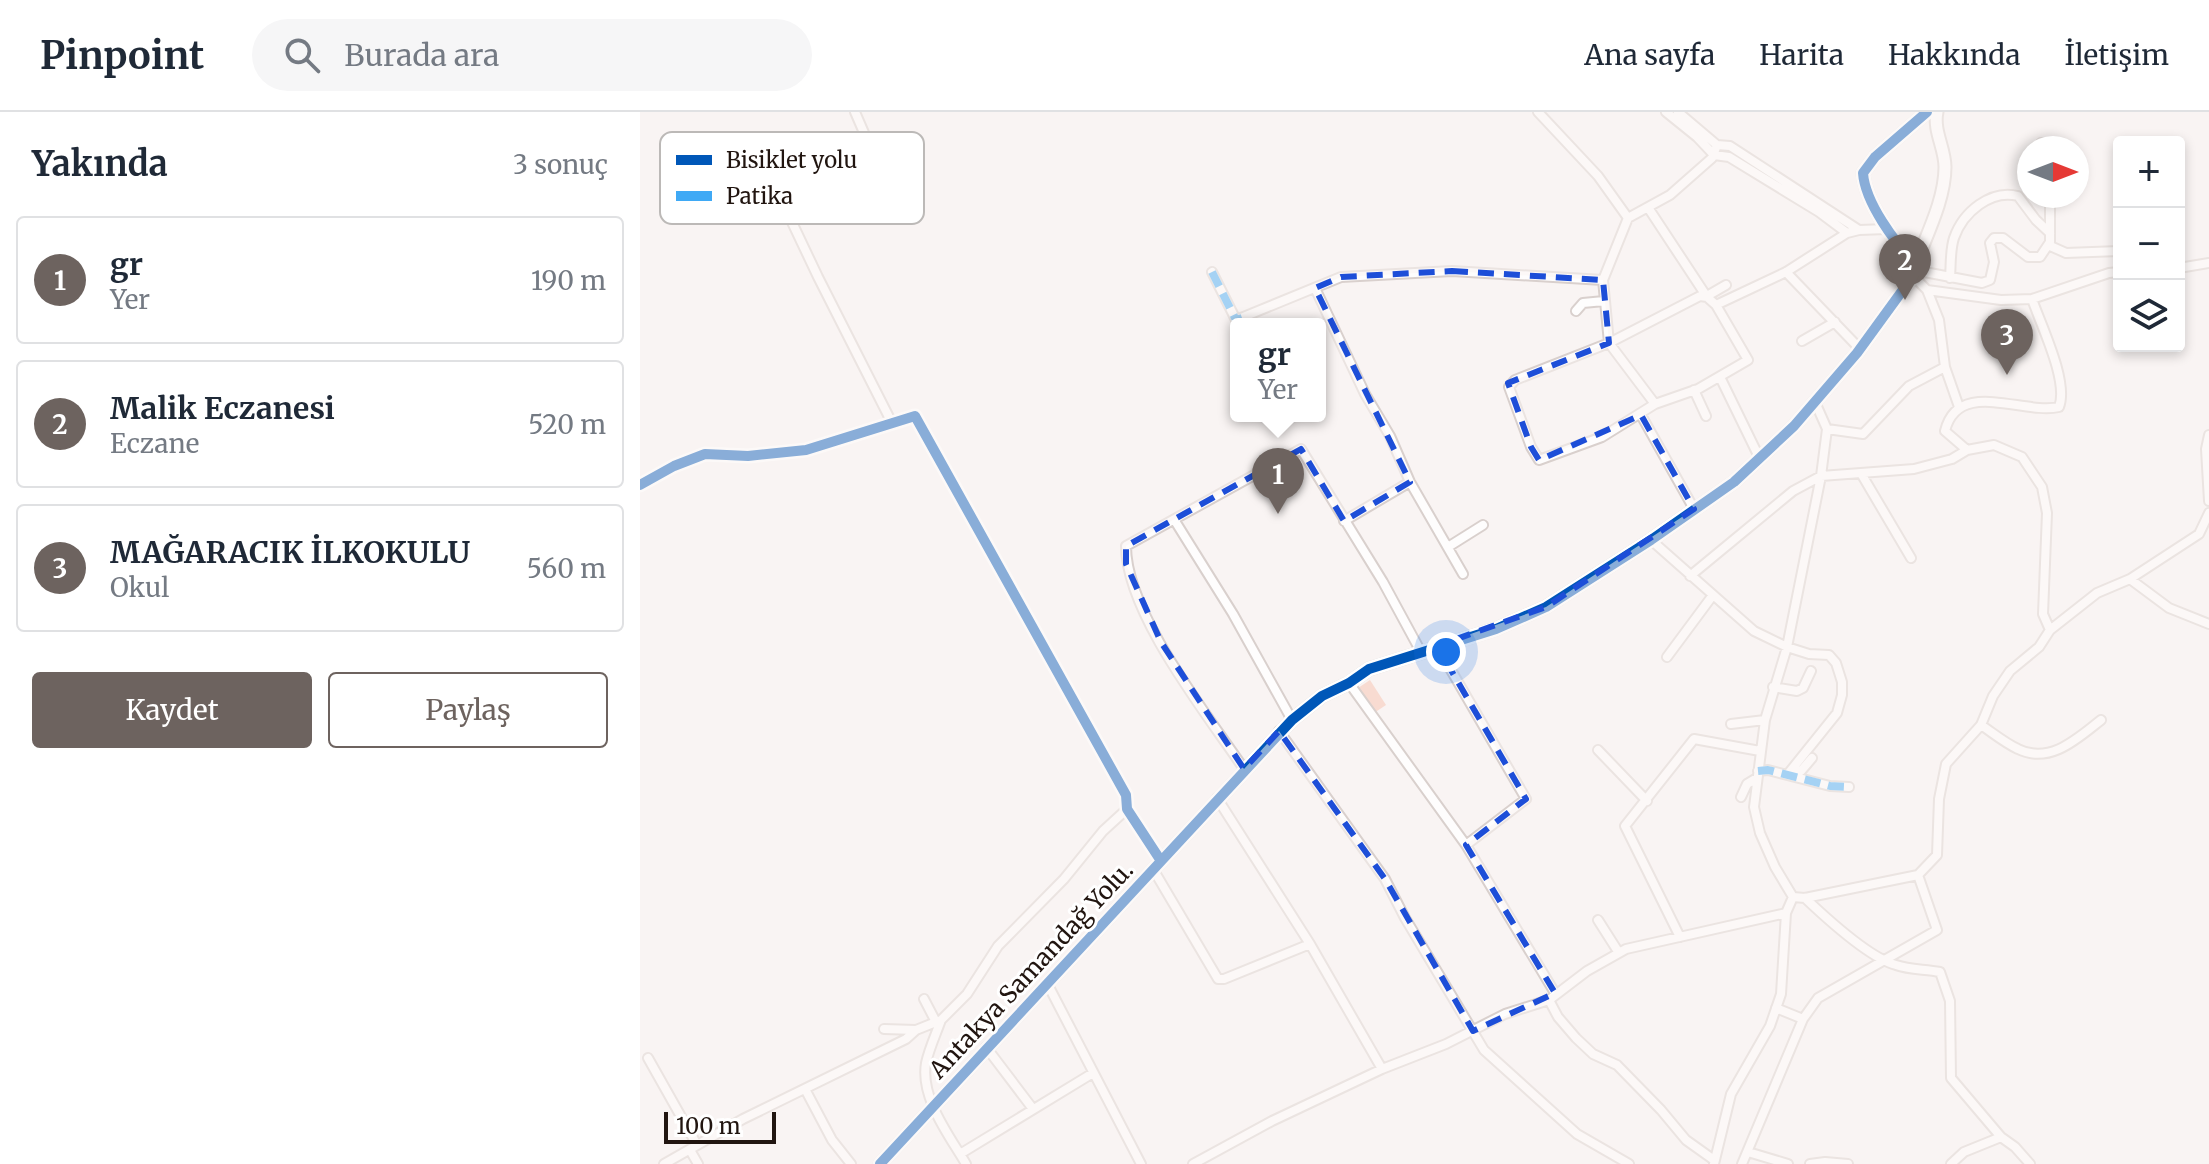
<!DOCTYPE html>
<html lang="tr">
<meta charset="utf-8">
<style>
body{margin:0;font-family:Merriweather,serif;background:#f6f6f7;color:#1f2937}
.controls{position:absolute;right:24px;top:24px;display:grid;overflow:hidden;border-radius:8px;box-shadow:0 4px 12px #0003}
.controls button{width:72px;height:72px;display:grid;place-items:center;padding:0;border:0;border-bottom:2px solid #e0e1e3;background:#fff;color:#1f2937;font:40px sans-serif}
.compass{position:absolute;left:1377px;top:24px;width:72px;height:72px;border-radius:50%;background:#fff;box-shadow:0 4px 12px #0003;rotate:90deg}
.scale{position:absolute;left:24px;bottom:20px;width:112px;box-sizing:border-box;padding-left:8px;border:4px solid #211510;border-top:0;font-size:22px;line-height:28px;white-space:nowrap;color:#211510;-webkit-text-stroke:6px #fff;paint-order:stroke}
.you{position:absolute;left:806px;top:540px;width:28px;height:28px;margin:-20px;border:6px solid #fff;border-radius:50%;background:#1a73e8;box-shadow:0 0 0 12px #1a73e833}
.badge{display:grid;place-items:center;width:52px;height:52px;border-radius:50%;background:#6d635f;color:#fff;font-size:26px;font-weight:700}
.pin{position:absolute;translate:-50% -66px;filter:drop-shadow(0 2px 4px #0008)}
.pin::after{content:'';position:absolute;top:42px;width:28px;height:24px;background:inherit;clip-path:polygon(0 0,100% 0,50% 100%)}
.popup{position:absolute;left:590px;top:206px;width:96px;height:104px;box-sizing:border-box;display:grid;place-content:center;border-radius:8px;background:#fff;filter:drop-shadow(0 2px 6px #0005);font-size:26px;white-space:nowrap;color:#747a83}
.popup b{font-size:30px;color:#1f2937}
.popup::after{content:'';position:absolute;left:50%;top:100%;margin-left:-16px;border:16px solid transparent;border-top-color:#fff}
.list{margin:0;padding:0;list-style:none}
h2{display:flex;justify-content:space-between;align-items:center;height:104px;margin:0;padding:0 32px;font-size:34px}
h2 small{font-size:26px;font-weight:400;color:#747a83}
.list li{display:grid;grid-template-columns:52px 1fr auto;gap:24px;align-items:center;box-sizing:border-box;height:128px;margin:0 16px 16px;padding:0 16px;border:2px solid #e0e1e3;border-radius:8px}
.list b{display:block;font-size:30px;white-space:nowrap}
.list p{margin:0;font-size:26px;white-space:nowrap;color:#747a83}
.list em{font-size:26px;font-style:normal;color:#747a83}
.actions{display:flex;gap:16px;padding:24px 32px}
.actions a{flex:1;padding:18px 0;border:2px solid #6d635f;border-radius:8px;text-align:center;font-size:28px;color:#6d635f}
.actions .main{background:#6d635f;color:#fff}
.icon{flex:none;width:44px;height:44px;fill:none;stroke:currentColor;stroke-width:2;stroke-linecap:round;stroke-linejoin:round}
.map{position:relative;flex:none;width:1569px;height:1052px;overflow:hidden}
header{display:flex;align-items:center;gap:48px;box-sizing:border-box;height:112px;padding:0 40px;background:#fff;border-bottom:2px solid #e0e1e3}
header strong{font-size:38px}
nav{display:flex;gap:44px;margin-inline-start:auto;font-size:28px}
.search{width:560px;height:72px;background:#f6f6f7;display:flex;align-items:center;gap:20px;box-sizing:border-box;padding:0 28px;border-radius:44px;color:#747a83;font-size:30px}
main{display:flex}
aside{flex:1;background:#fff}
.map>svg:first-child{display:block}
.green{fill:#f8dbd1}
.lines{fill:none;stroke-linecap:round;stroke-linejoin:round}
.street-casing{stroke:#d9d0cd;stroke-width:12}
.secondary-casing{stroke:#d9d0cd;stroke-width:15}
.street{stroke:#fefdfd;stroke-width:8}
.secondary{stroke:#fefdfd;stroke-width:11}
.quiet{stroke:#3fa9f5;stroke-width:8;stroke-dasharray:16 8;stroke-linecap:butt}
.cycleway-casing{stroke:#fff;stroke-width:15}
.cycleway{stroke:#0057b8;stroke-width:10}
.marked{fill:none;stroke:#1d4ed8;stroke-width:6;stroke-dasharray:16 10;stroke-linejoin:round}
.labels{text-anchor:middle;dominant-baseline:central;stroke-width:6;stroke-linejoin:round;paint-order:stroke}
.street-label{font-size:24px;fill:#211510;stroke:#fff}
.key{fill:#fff;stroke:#bcb9b7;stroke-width:2}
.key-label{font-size:22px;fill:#211510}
</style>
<header>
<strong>Pinpoint</strong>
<div class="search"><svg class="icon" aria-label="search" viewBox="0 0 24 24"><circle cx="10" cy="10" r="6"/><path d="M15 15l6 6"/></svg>Burada ara</div>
<nav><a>Ana sayfa</a><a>Harita</a><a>Hakkında</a><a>İletişim</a></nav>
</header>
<main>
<aside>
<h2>Yakında<small>3 sonuç</small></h2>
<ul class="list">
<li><span class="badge">1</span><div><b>gr</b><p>Yer</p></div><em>190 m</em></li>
<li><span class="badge">2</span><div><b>Malik Eczanesi</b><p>Eczane</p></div><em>520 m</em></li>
<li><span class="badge">3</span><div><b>MAĞARACIK İLKOKULU</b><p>Okul</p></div><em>560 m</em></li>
</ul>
<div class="actions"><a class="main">Kaydet</a><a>Paylaş</a></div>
</aside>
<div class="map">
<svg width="1569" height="1052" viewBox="0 0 1569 1052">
<rect width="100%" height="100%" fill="#f9f4f3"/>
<path class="green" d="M730 568 746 593 734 601 718 576Z"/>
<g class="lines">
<g class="street-casing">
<path id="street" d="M215 0 228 30 220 37 132 68 178 165 252 311
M898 0 958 64 988 106
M1026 0 1057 25 1074 43 1089 45 1179 100 1207 121
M1038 0 1077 33 1090 34 1219 118
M1401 31 1402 36
M1009 97 1067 185
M1408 133 1426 141 1479 139
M1539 156 1569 151
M1274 158 1342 171 1350 168 1354 150 1350 131 1354 126H1363L1388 145H1400L1410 130V84
M572 160 596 208 701 165 812 159 963 168
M1146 160 1220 237
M1273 164 1287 178 1361 188 1392 187 1469 161 1479 160
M1310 166C1311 153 1310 138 1314 126 1323 100 1351 77 1378 84L1396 108 1410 121
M675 176 725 282 750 324 770 370 823 462
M1287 178 1299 208 1305 255 1319 295
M1067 184 1086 173
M1076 193 1067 185 1060 184 969 231 875 268 869 275 891 335 899 348 962 325 1015 292 1058 277 1108 248 1076 193 1146 160 1207 121 1219 118 1247 117
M936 199 943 191 964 189
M1162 229 1195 210
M1080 265 1119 345
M1054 278 1066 304
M1015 292 969 231 963 168 988 106 1030 83 1072 46 1077 33
M1001 303 1054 397
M1187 317 1223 322 1269 274 1305 255
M1569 323 1566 337 1569 389
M1327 338 1305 319C1318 266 1383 303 1419 295 1429 270 1401 213 1392 187
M1222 363 1271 446
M0 373 34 354 65 342 108 344 166 338 275 304 486 683 487 697 521 749
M535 409 593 502 652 608
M704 409 770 370
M1011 428 1114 519 1147 535 1169 542 1189 543 1196 551 1202 570V583L1197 601 1148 662
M808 435 843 413
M1050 464 1153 379 1181 364 1274 357 1312 347 1327 338 1354 333 1382 345 1402 375 1407 401 1403 502 1410 518
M1490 467 1559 422 1569 401
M797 534 886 687 826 733
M1027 545 1073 483
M709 571 826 733 915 881
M1133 575 1157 579 1163 576 1171 559
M1091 612 1125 608
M1341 613C1353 621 1365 631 1378 637 1410 653 1438 626 1461 608
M639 619 745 767 765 806 844 938 937 1022 989 1052
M958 638 1007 689
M1153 656 1161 659 1172 646
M604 657C566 601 486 501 486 434L661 337 743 470 781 540
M1118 659 1128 658 1190 674 1209 675
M1101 685 1107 672 1117 666
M577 686 670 832 742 957
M513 757 578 867H584L670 832
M1153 785 1165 786 1278 763 1297 743 1299 687 1306 652 1341 613 1353 584 1370 559 1399 535 1410 518 1457 481 1490 467 1529 496 1569 512
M1165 786C1185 805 1230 846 1256 853 1270 858 1285 857 1300 860L1310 889 1311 966 1361 1025 1375 1035 1390 1052
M958 808 979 841
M1040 825 985 714 1054 627 1120 639
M407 871 501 1052
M284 887 296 910
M909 888 918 905 936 926 953 942 977 953 1021 998 1046 1028 1074 1048
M1136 896 1163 907
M301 908C296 922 289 937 286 951 280 986 309 1023 326 1052
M244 917 276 918 301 908 327 882 358 834 424 767 463 719 487 697
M346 935 393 997
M8 946 57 1033
M165 977 192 1028 211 1052
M50 1038 58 1052
M1108 1040 1148 1052
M320 1042 453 961
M24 1052 103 1007 266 927 276 918
M553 1052 632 1009 742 957 806 932 865 902 909 888 947 859 986 837 1146 801
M1074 1052 1091 982 1130 914 1141 882 1146 801 1153 785 1135 755 1120 721 1114 695 1125 608 1147 535 1181 364 1187 317 1175 290
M1102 1052 1163 907 1178 886 1297 818 1278 763
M1170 1052 1185 1050 1208 1052
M1311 1052 1324 1040 1361 1025"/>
</g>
<g class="secondary-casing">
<path id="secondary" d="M1276 151C1287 122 1305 87 1305 55 1305 36 1293 19 1297 0
M240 1052 652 608 682 584 709 571 729 557 856 517 906 495 1011 428 1094 370 1154 314 1217 241 1273 164 1276 151C1255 132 1225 90 1223 61L1235 45 1287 0"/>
</g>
<use href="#street" class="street"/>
<use href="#secondary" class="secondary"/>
<path class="quiet" d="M572 160 596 208 602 206
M1118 659 1128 658 1190 674 1209 675"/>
<g class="cycleway-casing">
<path id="cycleway" d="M0 373 34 354 65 342 108 344 166 338 275 304 486 683 487 697 521 749
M240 1052 652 608 682 584 709 571 729 557 856 517 906 495 1011 428 1094 370 1154 314 1217 241 1273 164 1276 151C1255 132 1225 90 1223 61L1235 45 1287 0"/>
</g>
<use href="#cycleway" class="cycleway"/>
</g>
<path d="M0 0H1569V1052H0ZM812 159 963 168 969 231 868 271 891 335 899 348 1001 303 1054 397 906 495 797 534 886 687 826 733 915 881 833 919 745 767 639 619 604 657 521 530 486 452V434L661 337 704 409 770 370 675 176 701 165Z" fill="#f9f4f3" fill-opacity=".55" fill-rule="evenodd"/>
<path class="marked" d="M812 159 963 168 969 231 868 271 891 335 899 348 1001 303 1054 397 906 495 797 534 886 687 826 733 915 881 833 919 745 767 639 619 604 657 521 530 486 452V434L661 337 704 409 770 370 675 176 701 165Z"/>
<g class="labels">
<g class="street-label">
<text transform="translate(391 858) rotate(-47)">Antakya Samandağ Yolu.</text>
</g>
</g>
<rect x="20" y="20" width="264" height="92" rx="12" class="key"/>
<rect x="36" y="43" width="36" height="10" fill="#0057b8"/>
<rect x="36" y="79" width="36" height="10" fill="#3fa9f5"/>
<g class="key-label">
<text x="86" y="56">Bisiklet yolu</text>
<text x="86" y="92">Patika</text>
</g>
</svg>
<div class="controls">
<button>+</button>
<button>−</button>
<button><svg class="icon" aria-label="layers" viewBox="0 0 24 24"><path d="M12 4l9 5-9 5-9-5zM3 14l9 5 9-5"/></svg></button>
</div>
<svg class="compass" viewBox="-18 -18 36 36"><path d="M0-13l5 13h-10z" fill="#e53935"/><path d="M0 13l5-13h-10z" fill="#747a83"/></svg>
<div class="scale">100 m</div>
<div class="you"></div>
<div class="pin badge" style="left:638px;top:402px">1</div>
<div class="popup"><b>gr</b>Yer</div>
<div class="pin badge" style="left:1265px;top:188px">2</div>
<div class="pin badge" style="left:1367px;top:263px">3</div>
</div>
</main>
